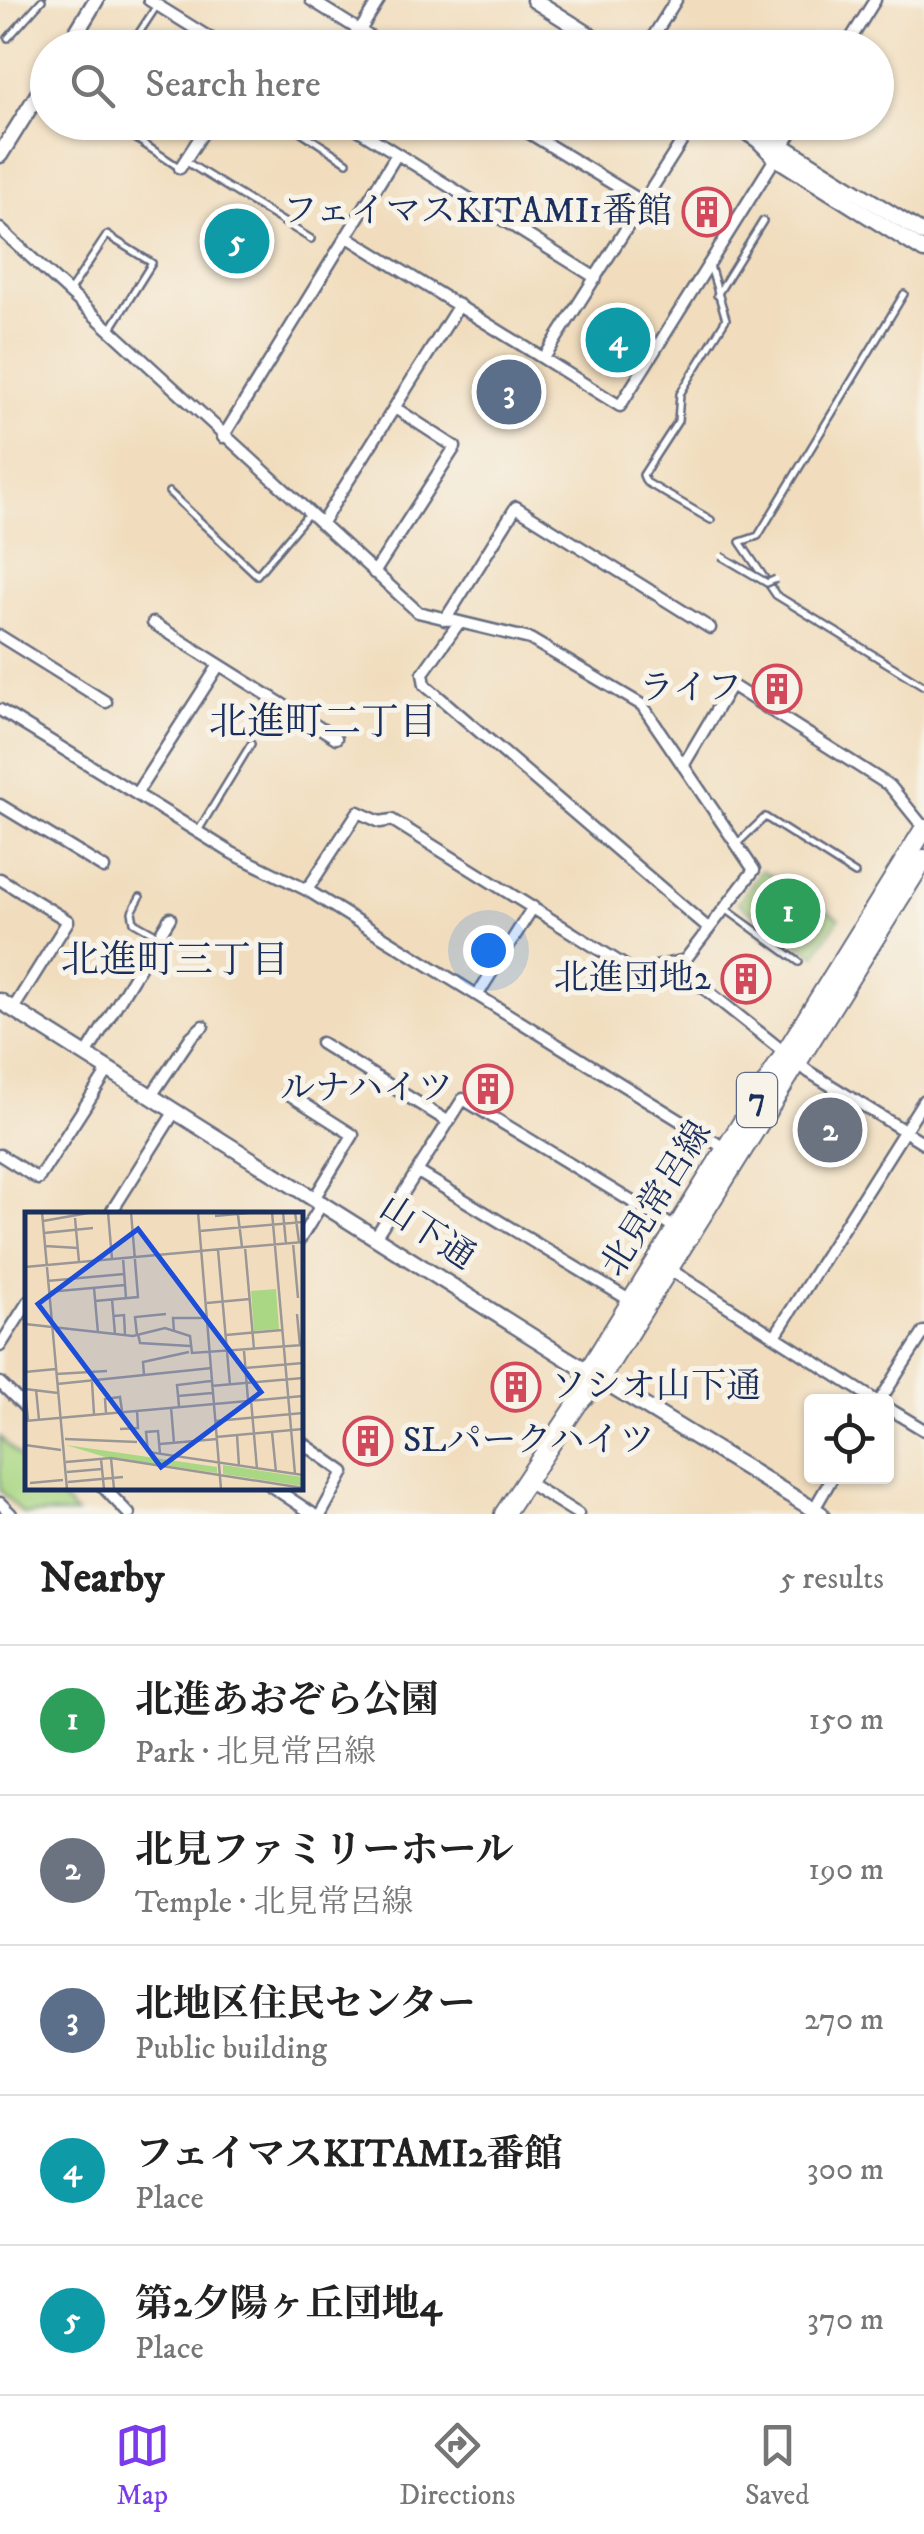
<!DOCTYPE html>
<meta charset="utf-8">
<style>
body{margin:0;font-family:"IM FELL DW Pica","Noto Serif JP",serif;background:#f2f2f2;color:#222}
.controls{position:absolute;right:30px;bottom:30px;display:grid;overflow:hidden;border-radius:10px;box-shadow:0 2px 8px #0004}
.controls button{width:90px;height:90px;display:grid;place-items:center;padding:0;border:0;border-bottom:2px solid #e0e0e0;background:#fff;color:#222;font:50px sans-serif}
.you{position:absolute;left:488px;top:950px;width:35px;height:35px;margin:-25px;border:8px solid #fff;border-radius:50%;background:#1a73e8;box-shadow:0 0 0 15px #1a73e833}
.badge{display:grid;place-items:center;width:65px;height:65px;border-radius:50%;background:#7c3aed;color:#fff;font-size:32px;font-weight:700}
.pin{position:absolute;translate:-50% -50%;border:5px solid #fff;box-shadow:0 2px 10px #0006}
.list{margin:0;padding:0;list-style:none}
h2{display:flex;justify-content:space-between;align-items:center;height:130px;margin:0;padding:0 40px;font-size:42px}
h2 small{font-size:32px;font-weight:400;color:#767676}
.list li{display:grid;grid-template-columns:65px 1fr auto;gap:30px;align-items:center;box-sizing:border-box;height:150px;padding:0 40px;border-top:2px solid #e0e0e0}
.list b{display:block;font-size:38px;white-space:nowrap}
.list p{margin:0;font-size:32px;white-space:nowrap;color:#767676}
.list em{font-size:32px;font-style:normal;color:#767676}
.icon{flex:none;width:55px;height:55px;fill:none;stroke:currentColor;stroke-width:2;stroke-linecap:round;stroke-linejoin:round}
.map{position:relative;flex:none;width:924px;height:1514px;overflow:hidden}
.search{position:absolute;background:#fff;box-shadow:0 2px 8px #0004;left:30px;right:30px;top:30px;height:110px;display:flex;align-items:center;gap:25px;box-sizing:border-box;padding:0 35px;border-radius:55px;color:#767676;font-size:38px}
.sheet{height:880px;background:#fff}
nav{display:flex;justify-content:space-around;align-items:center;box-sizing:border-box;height:140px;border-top:2px solid #e0e0e0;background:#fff;font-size:28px;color:#767676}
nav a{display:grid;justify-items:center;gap:5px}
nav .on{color:#7c3aed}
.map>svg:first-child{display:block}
.green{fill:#aad784;stroke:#628371;stroke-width:2.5}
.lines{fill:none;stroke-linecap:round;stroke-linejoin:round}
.service-casing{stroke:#666c7f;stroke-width:10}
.minor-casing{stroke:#666c7f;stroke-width:15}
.tertiary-casing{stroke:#666c7f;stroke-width:19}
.primary-casing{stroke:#666c7f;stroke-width:22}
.service{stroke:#fff;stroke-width:5}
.minor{stroke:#fff;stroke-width:10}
.tertiary{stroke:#fff;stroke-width:14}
.primary{stroke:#fff;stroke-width:18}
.service-bridge-casing{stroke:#666c7f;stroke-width:10;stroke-linecap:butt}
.service-bridge{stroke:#fff;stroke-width:5}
.labels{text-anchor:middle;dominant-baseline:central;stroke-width:10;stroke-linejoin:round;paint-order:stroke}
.shield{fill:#f7f3e8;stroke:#5d6a87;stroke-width:2.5}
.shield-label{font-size:32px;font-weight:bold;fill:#1b2f5e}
.poi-label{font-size:35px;fill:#1b2f5e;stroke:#f7f3e8;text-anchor:end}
.street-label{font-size:35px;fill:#1b2f5e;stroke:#f7f3e8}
.neighbourhood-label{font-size:38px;fill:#1b2f5e;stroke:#f7f3e8}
.inset-road{fill:none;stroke:#9b9797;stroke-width:2.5}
.view{fill:#1d4ed8;fill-opacity:0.15;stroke:#1d4ed8;stroke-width:5}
.inset-edge{fill:none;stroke:#1b2f5e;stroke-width:5}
</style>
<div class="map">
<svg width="924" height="1514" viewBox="0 0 924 1514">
<rect width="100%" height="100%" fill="#f7f3e8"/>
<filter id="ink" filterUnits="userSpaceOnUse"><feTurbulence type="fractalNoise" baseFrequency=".01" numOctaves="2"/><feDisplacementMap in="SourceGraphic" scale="20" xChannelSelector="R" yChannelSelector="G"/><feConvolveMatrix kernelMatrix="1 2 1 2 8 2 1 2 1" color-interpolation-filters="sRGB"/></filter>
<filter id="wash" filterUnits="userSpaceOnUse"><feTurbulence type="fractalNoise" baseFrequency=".0048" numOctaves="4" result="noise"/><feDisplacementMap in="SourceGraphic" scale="40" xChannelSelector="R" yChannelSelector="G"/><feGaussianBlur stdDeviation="2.25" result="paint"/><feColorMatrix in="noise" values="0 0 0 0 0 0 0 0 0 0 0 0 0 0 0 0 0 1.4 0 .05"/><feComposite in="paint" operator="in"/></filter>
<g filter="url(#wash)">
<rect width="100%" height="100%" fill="#f1ddbd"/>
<path class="green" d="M762 870 839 918 815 955 738 903Z
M0 1437 27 1465 28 1486 49 1487 77 1514H23L0 1490Z"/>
</g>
<g filter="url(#ink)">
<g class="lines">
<g class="service-casing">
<path id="service" d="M8 38 42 0
M155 48 137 36 156 7
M111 122 180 168
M286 122 347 162
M185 161 311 239
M710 266 726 319 680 394 678 421 643 475 646 482 711 520
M69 292 107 235 152 263 110 330
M904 294 758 536 740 542 776 595 924 686
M717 295 763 221
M169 492 257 575 309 513
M198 831 251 744
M739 842 765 817 855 874
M140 897 132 912 134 922 159 936
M727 910 799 962"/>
</g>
<g class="minor-casing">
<path id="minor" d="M149 0 226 48
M311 0 388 48
M349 48 379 0
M646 48 676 0
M845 48 875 0
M346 122 596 278
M511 122 643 202
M180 168 210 122
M0 229 418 612 530 639 642 705 754 870 685 960 690 977 809 1072 924 1143
M346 236 620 406 798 122
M544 358 694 122
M223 437 397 154
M321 524 459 305
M374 573 455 447 395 408
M445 620 516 507 710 628
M153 623 336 738
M458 624 423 673 425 685 709 929
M0 636 106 702
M0 710 232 853 307 890 726 1149
M683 766 731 685 890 786 924 828
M136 794 219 665
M0 805 104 868
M0 879 68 921 13 1009
M307 890 358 812 380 822 392 820 635 972 685 960
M478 994 533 907
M321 1043 449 1122
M86 1055 170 918
M287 1093 353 1135 315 1197
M151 1096 191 1037 203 1026
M0 1155 38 1179 109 1069
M418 1172 631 1301
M110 1214 175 1111
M376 1236 463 1099 677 1229
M300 1239 323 1202
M666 1267 878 1402
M775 1336 924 1100
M0 1346 28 1302
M0 1383 28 1410
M879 1402 924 1332
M886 1407 924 1430
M300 1441 344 1472 321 1514
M525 1481 578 1514
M102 1486 129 1514
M271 1486 313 1514
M0 1503 11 1514
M814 1509 833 1476"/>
</g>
<g class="tertiary-casing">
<path id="tertiary" d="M534 0 610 48
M67 48 96 0
M731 122 758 140 776 158 924 251
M758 140 783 146 924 234
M0 155 48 78
M0 1001 563 1356 821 1514"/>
</g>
<g class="primary-casing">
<path id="primary" d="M579 1398 588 1371 924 829
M504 1514 578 1403 600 1379 924 859"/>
</g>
<use href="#service" class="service"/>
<use href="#minor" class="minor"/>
<use href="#tertiary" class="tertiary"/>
<use href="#primary" class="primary"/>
<g class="service-bridge-casing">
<path id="service-bridge" d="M721 556 767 583 776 579"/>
</g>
<use href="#service-bridge" class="service-bridge"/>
</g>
</g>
<defs>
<g id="building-ring" transform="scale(2.5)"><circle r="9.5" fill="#f7f3e8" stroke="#d1495b" stroke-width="1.5"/><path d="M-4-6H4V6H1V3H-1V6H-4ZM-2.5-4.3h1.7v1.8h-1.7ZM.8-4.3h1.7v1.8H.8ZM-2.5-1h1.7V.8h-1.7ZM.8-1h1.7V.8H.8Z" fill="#d1495b"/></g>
</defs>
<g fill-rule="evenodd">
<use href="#building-ring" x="707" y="212"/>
<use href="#building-ring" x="777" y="689"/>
<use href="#building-ring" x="746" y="979"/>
<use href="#building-ring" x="488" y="1089"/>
<use href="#building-ring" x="516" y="1387"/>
<use href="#building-ring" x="368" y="1441"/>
</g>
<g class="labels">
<rect class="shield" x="737" y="1073" width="40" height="54" rx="8"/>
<g class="shield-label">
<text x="757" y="1100">7</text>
</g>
<g class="poi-label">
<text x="672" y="212">フェイマスKITAMI1番館</text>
<text x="742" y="689">ライフ</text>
<text x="711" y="979">北進団地2</text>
<text x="453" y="1089">ルナハイツ</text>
<text x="551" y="1387" text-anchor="start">ソシオ山下通</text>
<text x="403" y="1441" text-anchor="start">SLパークハイツ</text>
</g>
<g class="street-label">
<text transform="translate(657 1199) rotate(-58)">北見常呂線</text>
<text transform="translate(427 1233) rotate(33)">山下通</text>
</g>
<g class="neighbourhood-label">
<text x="323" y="723">北進町二丁目</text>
<text x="175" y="961">北進町三丁目</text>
</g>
</g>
<g transform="translate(25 1212)">
<rect width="278" height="278" fill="#f1ddbd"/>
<path d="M251 77 254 117 229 119 226 79ZM41 233 192 255V261L80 245ZM198 253 277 265V274L198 262Z" fill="#aad784"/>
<path class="inset-road" d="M17 0 42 277M83 0 87 47M173 0 196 277M247 0 270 262M258 0 261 32M270 0 274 30M213 3 217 35M190 4 235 0M50 6 54 50M18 9 69 0M175 19 278 10M19 21 68 16M268 31 273 86M20 34 53 36M220 35 229 137M193 38 205 173M174 39 278 30M98 46 101 86M0 55 176 39M22 69 99 62M69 76 73 121M23 80 100 73M87 87 90 122M70 89 113 85 106 0M182 91 225 87M272 102 275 134M89 104 99 103 100 123M0 112 108 124 140 116 165 124 167 141 278 133M149 119 148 106H182M113 122 115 131 165 134M112 123 110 105 141 102M201 123 257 118M219 139 223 188M220 156 278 151M0 160 31 157M31 162 82 159M119 163 118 150 164 140M67 170 69 202M32 172 187 156M186 174 278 166M11 177 14 208M153 184 187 181M226 188 232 257M154 194 152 173 186 169M146 195 149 231M81 201 80 187 95 185 97 199M3 208 0 177 33 181M0 209 278 184M191 209 278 201M95 217 113 216 112 198M247 220 251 260M212 223 214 254M191 225 278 217M40 227 112 230M135 232 192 227M0 233 36 238M135 242 133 219 121 220 123 240 278 263M86 246 89 277M76 247 79 277M41 250 86 246 278 276M42 260 77 257M43 270 98 265M5 271 38 268"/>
<path class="view" d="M113 17 236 180 136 255 13 92Z"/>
<rect width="278" height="278" class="inset-edge"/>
</g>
</svg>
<div class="controls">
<button><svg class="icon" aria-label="locate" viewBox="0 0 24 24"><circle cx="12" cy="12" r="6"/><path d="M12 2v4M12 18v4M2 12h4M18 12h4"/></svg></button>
</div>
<div class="you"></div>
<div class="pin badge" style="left:788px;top:911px;background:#2e9e5b">1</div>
<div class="pin badge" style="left:830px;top:1130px;background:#6b7280">2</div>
<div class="pin badge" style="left:509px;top:392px;background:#5c6f8a">3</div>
<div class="pin badge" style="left:618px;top:340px;background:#0f9aa8">4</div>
<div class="pin badge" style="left:237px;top:241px;background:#0f9aa8">5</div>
<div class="search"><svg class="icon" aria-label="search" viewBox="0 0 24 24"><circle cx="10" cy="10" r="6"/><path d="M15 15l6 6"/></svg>Search here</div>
</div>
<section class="sheet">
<h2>Nearby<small>5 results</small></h2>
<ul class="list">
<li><span class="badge" style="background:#2e9e5b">1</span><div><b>北進あおぞら公園</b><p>Park · 北見常呂線</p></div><em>150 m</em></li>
<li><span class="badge" style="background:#6b7280">2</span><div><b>北見ファミリーホール</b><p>Temple · 北見常呂線</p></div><em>190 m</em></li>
<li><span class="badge" style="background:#5c6f8a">3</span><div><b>北地区住民センター</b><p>Public building</p></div><em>270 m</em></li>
<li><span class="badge" style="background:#0f9aa8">4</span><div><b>フェイマスKITAMI2番館</b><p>Place</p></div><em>300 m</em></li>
<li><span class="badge" style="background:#0f9aa8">5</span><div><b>第2夕陽ヶ丘団地4</b><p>Place</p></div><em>370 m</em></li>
</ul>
</section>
<nav>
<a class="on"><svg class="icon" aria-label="map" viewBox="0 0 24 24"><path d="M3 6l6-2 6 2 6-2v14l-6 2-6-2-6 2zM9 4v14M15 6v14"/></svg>Map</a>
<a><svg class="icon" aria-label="directions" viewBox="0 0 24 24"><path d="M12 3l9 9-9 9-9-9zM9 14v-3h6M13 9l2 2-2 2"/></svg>Directions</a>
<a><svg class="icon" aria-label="saved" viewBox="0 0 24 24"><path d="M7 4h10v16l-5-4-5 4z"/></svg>Saved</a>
</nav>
